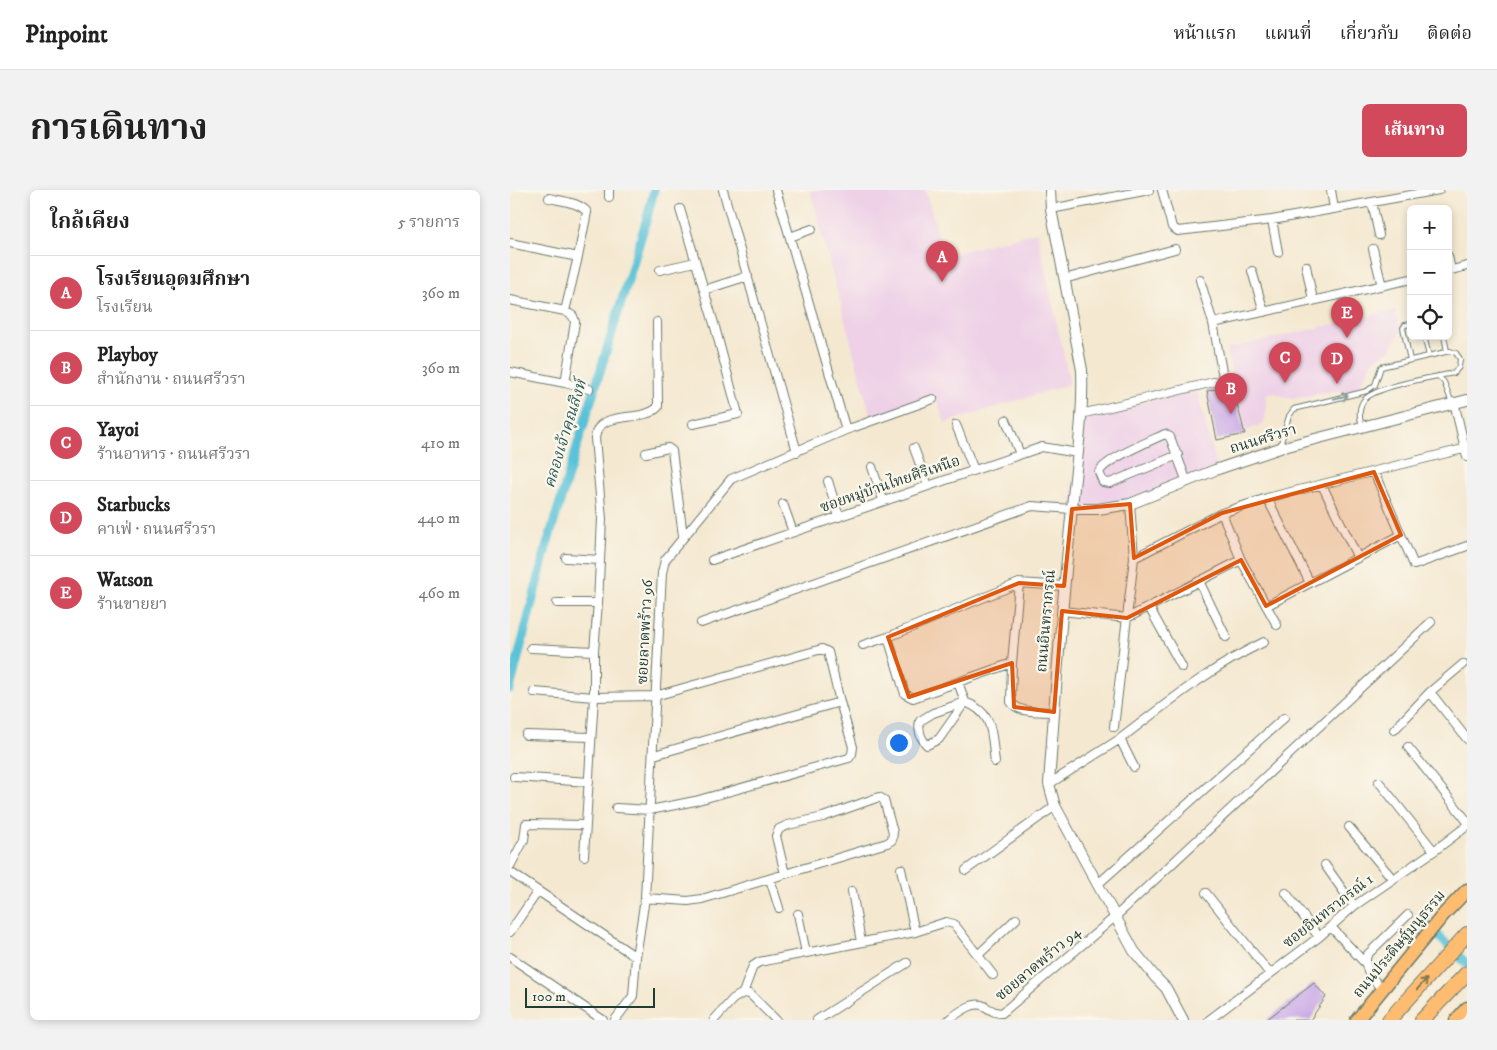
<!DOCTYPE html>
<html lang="th">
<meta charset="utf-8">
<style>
body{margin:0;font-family:"IM FELL DW Pica","Noto Serif Thai",serif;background:#f2f2f2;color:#222}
.controls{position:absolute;right:15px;top:15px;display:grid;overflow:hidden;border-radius:8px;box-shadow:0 2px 8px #0003}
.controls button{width:45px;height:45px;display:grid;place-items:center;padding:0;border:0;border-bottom:1px solid #e0e0e0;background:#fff;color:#222;font:25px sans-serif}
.scale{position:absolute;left:15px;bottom:12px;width:130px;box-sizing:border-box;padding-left:5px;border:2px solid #1f3d34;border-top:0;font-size:14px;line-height:18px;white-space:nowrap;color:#1f3d34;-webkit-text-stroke:4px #fbf7ec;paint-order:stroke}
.you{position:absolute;left:388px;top:552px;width:18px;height:18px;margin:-12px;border:4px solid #fff;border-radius:50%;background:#1a73e8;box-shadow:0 0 0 8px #1a73e833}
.badge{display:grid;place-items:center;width:32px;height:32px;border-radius:50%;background:#d1495b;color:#fff;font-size:16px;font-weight:700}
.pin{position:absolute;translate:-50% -41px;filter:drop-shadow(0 1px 2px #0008)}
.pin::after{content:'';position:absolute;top:26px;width:18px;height:15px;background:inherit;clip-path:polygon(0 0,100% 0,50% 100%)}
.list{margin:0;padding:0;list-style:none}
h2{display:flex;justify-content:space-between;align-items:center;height:65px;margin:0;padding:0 20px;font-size:21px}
h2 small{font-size:16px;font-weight:400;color:#767676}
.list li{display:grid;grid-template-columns:32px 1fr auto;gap:15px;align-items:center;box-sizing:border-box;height:75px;padding:0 20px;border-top:1px solid #e0e0e0}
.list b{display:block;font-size:19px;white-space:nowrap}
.list p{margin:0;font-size:16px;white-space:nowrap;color:#767676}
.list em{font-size:16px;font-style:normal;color:#767676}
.icon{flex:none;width:28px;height:28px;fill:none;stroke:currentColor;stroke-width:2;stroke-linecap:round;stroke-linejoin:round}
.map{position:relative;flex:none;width:957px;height:830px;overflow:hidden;border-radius:8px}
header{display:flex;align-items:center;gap:30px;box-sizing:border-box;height:70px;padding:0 25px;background:#fff;border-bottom:1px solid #e0e0e0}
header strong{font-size:24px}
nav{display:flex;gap:28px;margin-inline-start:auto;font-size:18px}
.intro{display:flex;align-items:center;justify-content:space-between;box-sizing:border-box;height:120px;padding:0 30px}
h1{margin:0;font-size:35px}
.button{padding:12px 22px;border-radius:8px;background:#d1495b;color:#fff;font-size:18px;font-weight:700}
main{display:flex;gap:30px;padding:0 30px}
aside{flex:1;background:#fff;border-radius:8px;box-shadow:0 2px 8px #0003}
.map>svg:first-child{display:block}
.built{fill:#eed0e7}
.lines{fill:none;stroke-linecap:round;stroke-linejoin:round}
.canal{stroke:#5ac2d8;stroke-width:9}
.building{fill:#c8a6e6}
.service-casing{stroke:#6a796b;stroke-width:6}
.minor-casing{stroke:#6a796b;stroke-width:10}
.tertiary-casing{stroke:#6a796b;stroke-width:12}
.primary-casing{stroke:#6a796b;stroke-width:15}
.motorway-casing{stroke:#6a796b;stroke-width:16}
.service{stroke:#fff;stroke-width:4}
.minor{stroke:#fff;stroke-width:8}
.tertiary{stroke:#fff;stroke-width:10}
.primary{stroke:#febc70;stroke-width:12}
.motorway{stroke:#febc70;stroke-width:14}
.oneway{stroke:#8f9e9a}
.oneway2{stroke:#83764f}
.marked{fill:#de580e;fill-opacity:0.2;stroke:#de580e;stroke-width:4;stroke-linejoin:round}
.labels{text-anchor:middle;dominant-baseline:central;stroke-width:4.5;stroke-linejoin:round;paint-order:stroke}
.street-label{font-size:15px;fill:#1f3d34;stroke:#fbf7ec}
.water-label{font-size:16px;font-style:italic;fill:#2e5e5d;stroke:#fbf7ec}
</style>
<header>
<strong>Pinpoint</strong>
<nav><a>หน้าแรก</a><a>แผนที่</a><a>เกี่ยวกับ</a><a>ติดต่อ</a></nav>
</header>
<div class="intro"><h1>การเดินทาง</h1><a class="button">เส้นทาง</a></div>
<main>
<aside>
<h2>ใกล้เคียง<small>5 รายการ</small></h2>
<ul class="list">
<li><span class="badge">A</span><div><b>โรงเรียนอุดมศึกษา</b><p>โรงเรียน</p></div><em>360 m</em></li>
<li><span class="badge">B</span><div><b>Playboy</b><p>สำนักงาน · ถนนศรีวรา</p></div><em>360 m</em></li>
<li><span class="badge">C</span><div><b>Yayoi</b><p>ร้านอาหาร · ถนนศรีวรา</p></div><em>410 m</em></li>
<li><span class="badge">D</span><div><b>Starbucks</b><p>คาเฟ่ · ถนนศรีวรา</p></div><em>440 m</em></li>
<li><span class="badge">E</span><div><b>Watson</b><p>ร้านขายยา</p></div><em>460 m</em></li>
</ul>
</aside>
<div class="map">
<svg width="957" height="830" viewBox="0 0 957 830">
<rect width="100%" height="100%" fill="#fbf7ec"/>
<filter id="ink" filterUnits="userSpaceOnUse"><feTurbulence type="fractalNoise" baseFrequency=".02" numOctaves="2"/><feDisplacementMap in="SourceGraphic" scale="10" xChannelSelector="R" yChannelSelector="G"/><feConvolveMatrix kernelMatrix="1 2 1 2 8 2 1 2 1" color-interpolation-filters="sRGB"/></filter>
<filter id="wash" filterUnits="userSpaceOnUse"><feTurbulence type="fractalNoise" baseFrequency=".0096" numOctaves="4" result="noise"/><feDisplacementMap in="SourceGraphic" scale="20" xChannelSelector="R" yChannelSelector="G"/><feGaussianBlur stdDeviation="1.12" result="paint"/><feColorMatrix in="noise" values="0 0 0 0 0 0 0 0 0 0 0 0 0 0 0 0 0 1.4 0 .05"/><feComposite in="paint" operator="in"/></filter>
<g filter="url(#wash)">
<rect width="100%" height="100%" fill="#f4e8d0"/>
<path class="built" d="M300 0H415L434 66 527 42 560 194 435 233 425 206 361 227Z
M885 120 891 140 880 161 863 170 849 197 838 203 828 200 782 209 761 202 756 206V223L754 233 736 241 716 159Z
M686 198 707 277 611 320H561L571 230Z"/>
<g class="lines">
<path class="canal" d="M0 499 36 358 137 28 144 0
M911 729 957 774"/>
</g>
<g id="blocks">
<path class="building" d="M710 198 712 205 724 202 735 244 707 250 697 201Z
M804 793 816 807 800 830H756Z"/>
</g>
</g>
<g filter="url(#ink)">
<use href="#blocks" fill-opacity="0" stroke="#6a796b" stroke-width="1"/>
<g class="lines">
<g class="service-casing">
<path id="service" d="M914 146 919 166
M934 146 937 161
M900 170 893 138 895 135 901 134
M928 186 934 192 942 213
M770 256 779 226 784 219 857 201 865 195 871 177 940 161 946 163 950 169 949 177 944 183C924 187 866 196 854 210 848 218 849 227 852 236"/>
</g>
<g class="minor-casing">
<path id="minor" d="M213 0 287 262
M266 0 336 240
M652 0 662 37 668 41 762 30 929 0
M821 0 824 19
M99 7V0
M862 12 869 45
M170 19 205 137 228 224 183 234
M541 19 639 0
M762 30 768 62
M280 47 302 39
M0 53 68 67 77 22C69 12 51 11 39 8
M863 59 872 96
M938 66 941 80
M796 76 803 110
M150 80 185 72
M742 81 754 122
M938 81 957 76
M554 89 665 59
M194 100 238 86
M0 110 55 121 63 126 65 132 55 193
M55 121 68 67
M703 133 901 89
M0 182 55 193 79 199
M944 212 957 267
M571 224 712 190 713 187 703 133 690 90
M496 230 510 264
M446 235 464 280
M404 258 418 296
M136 263 158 258 162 261 173 346
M668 265 600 293 593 292 589 282C596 269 640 251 655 244L660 247 677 292
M362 277 373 310
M864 282 904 375 957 356
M318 291 329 327
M812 295 848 368
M757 308 800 393
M273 314 283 342
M712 323 731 370 767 435
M56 368 90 370
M624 368 712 323 757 308 957 258
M202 370 532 257 568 263
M689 391 716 447
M509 393 502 473 501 512C509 524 530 521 544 522
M47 413H88
M756 416 891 345
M639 417 672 477
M552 421 617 428 731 370
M191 433 522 316 562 319
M353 455 378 447
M21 458 84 461
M502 473 403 508 395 504 378 447 509 393 554 396
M448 492 455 512C485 523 481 544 485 572
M24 502 84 507 145 506 312 459 318 462 330 512 343 557 342 564 339 568 185 611 140 620 106 618
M920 502 957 549
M455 512 429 549 417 555C410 548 408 540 410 531L423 523Z
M604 537 624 368 620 314
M884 540 920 502 953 474
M16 545 81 547
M610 549C656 514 701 477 754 452
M898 557 957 631
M144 565 330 512
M4 587 79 592
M869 592 924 661
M539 594 610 549 624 577
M839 637 882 688
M74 666 84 507V461L88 413 92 329 85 248C88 218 132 234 148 217L147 132
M815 675 844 716
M0 676 14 650 16 634 76 635
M391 679 405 742
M456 680 545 616
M0 682 126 767
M260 689 269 718
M588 694 774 528
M342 701 351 752
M696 703 760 784
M776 703 809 747
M135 708 178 711 192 709 275 684 377 653 382 650 383 642 374 610 369 607 313 627 278 635 269 639 266 646 275 684
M288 724 296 763
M821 737 854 772
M0 742 28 701
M468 765 506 729
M0 767 93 830
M872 800C864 789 852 779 857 765L898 725
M233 803 243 776 249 772 405 742 436 732 444 734 483 785
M105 830 123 806 126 767 135 708 152 383 155 370 221 289 336 240 423 209
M204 830 223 809 233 803 240 804 266 830
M307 830 397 773
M438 830C447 824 463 810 474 816 481 820 484 823 492 823L606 726 921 432
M699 830 809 747 844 716 924 661 957 636"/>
</g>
<g class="tertiary-casing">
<path id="tertiary" d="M540 0 541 19 572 180C574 230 565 279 561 328 552 417 545 506 539 594L545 616 624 761 646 788 656 798 673 830
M562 319H588L620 314 705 280 770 258 957 210"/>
</g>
<g class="primary-casing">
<path id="primary" d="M847 830 934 724 957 700
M946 830 957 818"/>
</g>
<g class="motorway-casing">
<path id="motorway" d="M879 830 957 744
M912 830 957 783"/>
</g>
<use href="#service" class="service"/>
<use href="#minor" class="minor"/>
<use href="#tertiary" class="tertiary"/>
<use href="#primary" class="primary"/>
<use href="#motorway" class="motorway"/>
</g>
<defs><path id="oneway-shaft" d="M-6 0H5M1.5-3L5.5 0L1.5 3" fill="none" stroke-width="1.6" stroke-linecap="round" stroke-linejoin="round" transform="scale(1.25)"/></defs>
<use class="oneway" href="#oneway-shaft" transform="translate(831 207) rotate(-13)"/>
<use class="oneway2" href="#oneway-shaft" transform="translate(912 794) rotate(-48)"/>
</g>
<path class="marked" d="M864 282 891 345 756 416 731 370 617 428 552 421 544 522 504 517 502 473 399 507 378 447 509 393 554 396 562 319 620 314 624 368 712 323Z"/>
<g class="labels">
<g class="street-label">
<text transform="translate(753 249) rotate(-17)">ถนนศรีวรา</text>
<text transform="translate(380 294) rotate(-19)">ซอยหมู่บ้านไทยศิริเหนือ</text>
<text transform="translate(536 431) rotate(-85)">ถนนอินทราภรณ์</text>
<text transform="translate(135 442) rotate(-87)">ซอยลาดพร้าว 96</text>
<text transform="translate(818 721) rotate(-38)">ซอยอินทราภรณ์ 1</text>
<text transform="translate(889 754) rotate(-50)">ถนนประดิษฐ์มนูธรรม</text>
<text transform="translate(528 774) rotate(-40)">ซอยลาดพร้าว 94</text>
</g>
<g class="water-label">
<text transform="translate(55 244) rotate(-73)">คลองเจ้าคุณสิงห์</text>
</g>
</g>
</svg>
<div class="controls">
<button>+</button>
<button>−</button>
<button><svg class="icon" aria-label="locate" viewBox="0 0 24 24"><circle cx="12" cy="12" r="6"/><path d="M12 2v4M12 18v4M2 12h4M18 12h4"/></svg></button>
</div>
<div class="scale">100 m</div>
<div class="you"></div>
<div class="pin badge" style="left:432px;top:92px">A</div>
<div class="pin badge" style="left:721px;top:224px">B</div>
<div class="pin badge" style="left:775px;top:193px">C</div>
<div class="pin badge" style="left:827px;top:194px">D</div>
<div class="pin badge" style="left:837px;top:148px">E</div>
</div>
</main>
